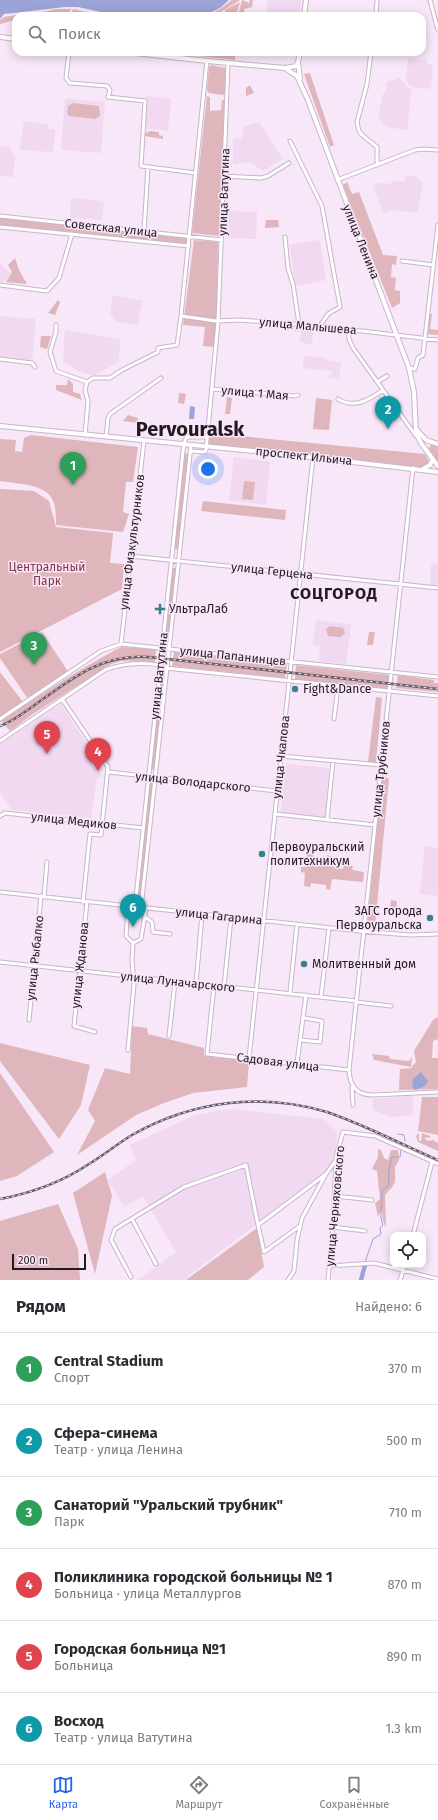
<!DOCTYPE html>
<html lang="ru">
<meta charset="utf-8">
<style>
body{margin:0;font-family:"Fira Sans",sans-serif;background:#f2f2f3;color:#2b2b33}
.controls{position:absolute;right:12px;bottom:12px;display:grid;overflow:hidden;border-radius:8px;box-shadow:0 2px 10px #0003}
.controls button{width:36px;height:36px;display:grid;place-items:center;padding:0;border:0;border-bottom:1px solid #e1e1e2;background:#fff;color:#2b2b33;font:20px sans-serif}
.scale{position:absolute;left:12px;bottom:10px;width:74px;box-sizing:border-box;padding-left:4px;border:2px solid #211a21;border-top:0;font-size:11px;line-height:14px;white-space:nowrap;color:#211a21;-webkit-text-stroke:3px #f8e6f9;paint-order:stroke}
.you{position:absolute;left:208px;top:469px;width:14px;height:14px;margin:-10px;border:3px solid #fff;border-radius:50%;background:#1a73e8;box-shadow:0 0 0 6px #1a73e833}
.badge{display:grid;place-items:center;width:26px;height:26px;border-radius:50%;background:#2563eb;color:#fff;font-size:13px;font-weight:700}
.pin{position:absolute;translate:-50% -33px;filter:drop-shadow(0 1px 2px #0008)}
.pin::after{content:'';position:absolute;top:21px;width:14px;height:12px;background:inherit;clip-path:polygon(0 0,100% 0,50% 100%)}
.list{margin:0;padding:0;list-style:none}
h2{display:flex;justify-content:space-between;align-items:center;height:52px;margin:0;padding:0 16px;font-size:17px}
h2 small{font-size:13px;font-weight:400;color:#7c7c81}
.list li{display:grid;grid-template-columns:26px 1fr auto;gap:12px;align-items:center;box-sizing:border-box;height:72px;padding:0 16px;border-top:1px solid #e1e1e2}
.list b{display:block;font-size:15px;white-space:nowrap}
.list p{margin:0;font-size:13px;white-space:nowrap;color:#7c7c81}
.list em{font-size:13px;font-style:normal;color:#7c7c81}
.icon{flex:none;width:22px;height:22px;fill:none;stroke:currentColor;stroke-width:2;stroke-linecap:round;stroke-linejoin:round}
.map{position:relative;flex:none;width:438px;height:1280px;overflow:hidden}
.search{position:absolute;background:#fff;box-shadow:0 2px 10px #0003;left:12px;right:12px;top:12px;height:44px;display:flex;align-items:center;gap:10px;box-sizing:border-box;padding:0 14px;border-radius:12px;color:#7c7c81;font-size:15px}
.sheet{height:484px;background:#fff}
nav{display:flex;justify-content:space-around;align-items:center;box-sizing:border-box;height:56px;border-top:1px solid #e1e1e2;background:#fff;font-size:11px;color:#7c7c81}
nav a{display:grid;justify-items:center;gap:2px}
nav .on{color:#2563eb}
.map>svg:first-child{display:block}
.built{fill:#f0d9f1}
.green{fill:#dfb6bb}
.water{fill:#9ca3d6}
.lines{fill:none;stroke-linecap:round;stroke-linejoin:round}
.stream{stroke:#9ca3d6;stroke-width:1}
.river{stroke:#9ca3d6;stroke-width:4.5}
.minor-casing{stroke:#c7b6c8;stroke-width:5}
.major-casing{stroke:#c7b6c8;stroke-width:6}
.minor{stroke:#fff;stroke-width:3}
.major{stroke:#fff;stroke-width:4}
.rail-casing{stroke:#675d68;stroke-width:2.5}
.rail{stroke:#f8e6f9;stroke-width:1;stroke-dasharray:3;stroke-linecap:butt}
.poi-dot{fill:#3a808b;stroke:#f8e6f9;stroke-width:1.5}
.labels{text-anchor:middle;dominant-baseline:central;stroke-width:3;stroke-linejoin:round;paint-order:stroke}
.street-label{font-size:12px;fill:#211a21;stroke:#f8e6f9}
.park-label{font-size:12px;fill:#813645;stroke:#f8e6f9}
.poi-label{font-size:12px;fill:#211a21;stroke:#f8e6f9;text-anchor:start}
.district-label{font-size:16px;font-weight:bold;letter-spacing:1px;fill:#211a21;stroke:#f8e6f9}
.town-label{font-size:20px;font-weight:bold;fill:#211a21;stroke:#f8e6f9}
</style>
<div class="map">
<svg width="438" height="1280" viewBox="0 0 438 1280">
<rect width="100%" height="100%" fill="#f8e6f9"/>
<path class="built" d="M267 0H301L300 16H267Z
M408 58 428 60 427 64 433 65 431 87 428 89 413 87 406 81Z
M400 78 411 91 407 130 386 127 378 117 383 94 386 91 387 82Z
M146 96 171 99 168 131 144 128Z
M65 99 105 102 101 153 61 150Z
M24 121 48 124V129H55L53 152 20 150Z
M259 122 283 159 263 171 250 162 233 164V140L242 138 244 126Z
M0 146 10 147 15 158 13 177 0 176Z
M406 176H416L423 183 417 213 393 210 383 213 373 185 379 183 390 184 392 181 404 182Z
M71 198 104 201 102 220 70 218Z
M229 211 257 212 256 239 228 238Z
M320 240 326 280 295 286 290 245Z
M0 263 11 274 3 282H0Z
M113 295 143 301 138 317 140 321 138 325 116 322 110 313Z
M0 316 36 319 32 361 0 359Z
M295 326 318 327V330H313L312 345 300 342 301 332H294Z
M65 330 120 339 119 361 94 376 79 371 63 362Z
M304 356 327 358V361L341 362 339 379 328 378V375H332V371L303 368Z
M234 457 270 462 266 505 229 500Z
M438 563V587L430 586 431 564Z
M316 620 351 624 346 664 319 661 320 646 313 645Z
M61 704 101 765 100 778H97L91 818 12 810 0 792V744Z
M286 764 329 768 325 817 281 813Z
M425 846 438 848V896L420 894Z
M413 1096V1115L391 1117 373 1110V1099Z
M229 1109 324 1119 337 1132 336 1149 330 1168 183 1280H138L176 1252 143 1196 124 1207 108 1180 136 1160 130 1145 195 1115Z"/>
<path class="green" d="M232 0H240L221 12V16H206L220 9Z
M242 0 249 3 250 0H253L252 7 244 9V16H238Z
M240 2 236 16H226L225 10Z
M56 9H71L68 14 71 16H26Z
M73 9 103 16H72L75 15 72 12Z
M35 12 22 16H15V20L0 24V20L4 17Z
M199 52 235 56V60L198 56Z
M211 65 226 68V93L223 95 209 93 207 90 209 67Z
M310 73 334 145 330 147 304 74Z
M250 85 254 93 246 96V88Z
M207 96 210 97V111L221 110 222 100H226L220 236 192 233Z
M73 103 99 106 100 116 95 119 69 116 67 113 68 106Z
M149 131 159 132V135L163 136V139L145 136 146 132 148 133Z
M347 182 352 194 359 192 383 255 397 256 396 265 392 264 391 277 396 278 395 290 400 291V303L392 308 343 185Z
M0 218 185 236 188 237 187 243 185 244 0 225Z
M266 220H278L279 227 265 228Z
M194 240 218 242 217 315 214 347 203 346 205 327 183 325Z
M15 258 19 270 27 284 6 282 12 272 8 265Z
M58 300 60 302 55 315 48 313Z
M429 314H432L430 329 438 330V335L428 334Z
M41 336H51L47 349 40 347Z
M68 379 73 384V392L80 394 82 400 56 390V385H67Z
M179 393 186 394 184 404 178 403Z
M227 397 232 398 230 414H225Z
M316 398 332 400 329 430 313 429Z
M128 415 138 418 137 423 123 421Z
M209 433 425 454 429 461V464L423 468 226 447 208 444Z
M31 435 138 447 133 482H126L123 512 129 514 123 532 56 525C56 518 56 510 54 503 48 483 17 484 0 481V439L16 440 15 451 22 452 24 438Z
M431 444 438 446V462L429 449Z
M184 453 188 454 178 549H173Z
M244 481 255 482 253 500 242 499Z
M0 489 34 491 49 501 56 527 113 533 110 563 124 564 122 589 0 652Z
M203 501 286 510 285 520 201 511Z
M172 568H176L168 644H164Z
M330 626 343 628 345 633 341 637 328 636 326 629Z
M42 632 69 673 28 699 0 658V654Z
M369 632H375L373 645H367Z
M121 647 156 649 155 662 121 661 111 664 33 714 10 731 1 721C40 695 79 669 121 647Z
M174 652 287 663 285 678 172 666Z
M296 665 389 675 387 689 295 680Z
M0 672 23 702 0 716Z
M161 673H165L154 770 150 769Z
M398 675 434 680V683H438V692L396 688Z
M376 697 382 698 376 762H368Z
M382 775 389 779 375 926 367 925Z
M150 780H153L141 902H136Z
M307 854H313V859L326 861 327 855 333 857 332 867 343 869 344 865 353 866 352 870 364 872 363 882 332 879 330 890 326 889V885L311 883 310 887 304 886 305 873 301 872V867H305Z
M391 900 397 901 396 911 390 910Z
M438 1017V1039L433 1041 432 1058H438V1089L399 1090 400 1069 411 1068 416 1062 414 1051 433 1020Z
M132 1026 147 1028 148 1034 204 1048V1056L249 1061 247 1087 193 1093 164 1103 136 1115 77 1155 95 1121 88 1110 105 1068 130 1074Z
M0 1043 90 1065 81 1105 59 1139 0 1061Z
M372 1054 389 1056 390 1059 409 1061 412 1057 411 1067 374 1060Z
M0 1073 54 1152 17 1176 0 1181Z
M422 1097H438V1135L418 1131Z
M419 1133V1141H421L422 1133 430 1136V1138L426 1137 425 1139 428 1141 433 1140 438 1143V1151L418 1142 416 1136Z
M378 1149 381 1150 384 1158 388 1160 391 1150H398L399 1160 395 1167V1182L392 1187 385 1195 386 1227 383 1221 382 1212H380L378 1217 375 1203 380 1199 377 1171 372 1169 378 1157Z
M105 1172 112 1196 95 1274 73 1193Z
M58 1204 78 1249 80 1280H0V1221Z
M257 1228 264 1267 248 1280H186Z"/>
<path class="water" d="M0 0H229L220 8 203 16H119L78 7H65L4 14 0 19Z
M190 406 195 407 194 419H189Z
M421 1072 428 1081 425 1086 415 1090 412 1086 413 1079Z"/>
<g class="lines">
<path class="stream" d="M398 1134 404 1135 405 1141
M365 1262 373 1239 381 1234 380 1228 383 1225C378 1214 383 1203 382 1191L389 1185C388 1174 389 1168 392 1157H400L401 1150"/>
<path class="river" d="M361 1280 365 1265"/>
<g class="minor-casing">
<path id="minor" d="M430 0 438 30
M376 16 377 0
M69 52 66 78 70 83 107 86 110 90 108 97 145 101 141 166 196 173
M371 52 367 84 357 122 359 131 362 135 377 147V165
M207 61 181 316 216 321 239 320 320 326 438 340
M290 141 322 206 340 307 328 314 320 326
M224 176 261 178 268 176 289 163
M337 180 415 150 424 149 438 150
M0 216 222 240
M0 227 189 246
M144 231 148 167
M285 237 288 268 293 284 299 324
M402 261 434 265
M0 285 47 291 59 278 72 234
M56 325V332L50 352 56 371 87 382
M348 329 349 339 353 348 416 436
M0 359 32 363 35 367
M409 368 415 369 418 358 423 355 438 225
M377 382 387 376
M212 389 295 396 298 395
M338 399C354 409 369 400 383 390
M85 435 88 401 85 390 87 382 93 378H110L122 370 158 352V348L177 345 181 316
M106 437 108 418 110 414 161 378
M190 451 205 452 206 450 218 322 228 63
M413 468 349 1070C350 1086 356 1095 373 1095L438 1092
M130 556 438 588
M121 644 144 441
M161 666 165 668 438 696
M62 699 108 767 101 835 90 834 83 902
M0 719 101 651 121 644 438 677
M334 719 338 686
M0 741 105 670C123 663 141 662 161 665
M281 756 381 765
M109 772 277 791
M276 814 375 825
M0 816 5 813 143 828
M327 820 333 761
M0 892 359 931 410 935 438 934
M44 897 47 862
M87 902 74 1026 95 1032
M128 907 126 936 133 943
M135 907 183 451 185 440 187 437H207
M141 908 191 446
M145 917 152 922 153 932 170 934
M133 943 141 939 146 909
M0 962 356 1001
M196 984 202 915
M214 986 207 1054 349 1070
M224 987 231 918
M290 993 297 924
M321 997 329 928
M356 1002 391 1006
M29 1020 41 896
M169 1036 175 982
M300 1040 320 1042 322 1021 304 1018
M128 1050 134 984 132 960 133 943
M249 1058 313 457
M297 1063 306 995
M352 1087 353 1105
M335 1196 372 1200
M132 1219 156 1264
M258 1225 326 1174 336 1160
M333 1227 365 1231
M413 1235 432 1162
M329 1266 374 1263 438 1279
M131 1277 111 1240 115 1229 184 1187 246 1165 258 1225 264 1252 300 1226
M288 1280 294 1271 297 1240 302 1218 326 1174
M328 1280 333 1227 336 1157 343 1132 375 1136 438 1164
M400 1280 405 1265"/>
</g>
<g class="major-casing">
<path id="major" d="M304 16 306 0
M0 37 16 39
M126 52 207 61 285 68 296 66 298 62
M300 52 298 62 300 79
M285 68 297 76 308 100 409 368 414 392 416 433 421 443 438 466
M0 426 293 455 438 472
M417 430 426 440 438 444
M423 469 430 465 433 459"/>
</g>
<use href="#minor" class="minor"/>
<use href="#major" class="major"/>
<g class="rail-casing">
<path id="rail" d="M0 726C12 722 22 714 32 707 69 681 100 653 149 657L438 689
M0 1199C32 1193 62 1182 89 1164 104 1155 117 1144 132 1135 192 1101 261 1092 327 1112 365 1125 401 1144 438 1160"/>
</g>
<use href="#rail" class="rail"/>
</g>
<g class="poi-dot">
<path d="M158 603h4v4h4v4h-4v4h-4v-4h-4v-4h4z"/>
<circle cx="295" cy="689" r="4"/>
<circle cx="262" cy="854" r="4"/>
<circle cx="430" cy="918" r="4"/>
<circle cx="304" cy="964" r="4"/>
</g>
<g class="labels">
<g class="street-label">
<text transform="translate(224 192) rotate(-88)">улица Ватутина</text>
<text transform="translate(111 228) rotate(6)">Советская улица</text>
<text transform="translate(361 242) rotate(68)">улица Ленина</text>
<text transform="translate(308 326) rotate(5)">улица Малышева</text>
<text transform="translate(255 393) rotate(5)">улица 1 Мая</text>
<text transform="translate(304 456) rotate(6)">проспект Ильича</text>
<text transform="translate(132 542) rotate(-83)">улица Физкультурников</text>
<text transform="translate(272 571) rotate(6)">улица Герцена</text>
<text transform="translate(233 656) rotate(6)">улица Папанинцев</text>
<text transform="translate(159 676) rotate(-84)">улица Ватутина</text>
<text transform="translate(281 757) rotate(-84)">улица Чкалова</text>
<text transform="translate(381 769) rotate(-84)">улица Трубников</text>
<text transform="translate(193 782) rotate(6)">улица Володарского</text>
<text transform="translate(74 821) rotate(6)">улица Медиков</text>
<text transform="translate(219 916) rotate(6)">улица Гагарина</text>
<text transform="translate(35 958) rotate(-84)">улица Рыбалко</text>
<text transform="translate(80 965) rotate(-84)">улица Жданова</text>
<text transform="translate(178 982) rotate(6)">улица Луначарского</text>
<text transform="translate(278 1062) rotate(7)">Садовая улица</text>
<text transform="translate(335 1206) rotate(-85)">улица Черняховского</text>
</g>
<g class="park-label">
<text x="47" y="567">Центральный<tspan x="47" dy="14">Парк</tspan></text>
</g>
<g class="poi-label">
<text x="169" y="609">УльтраЛаб</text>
<text x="303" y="689">Fight&amp;Dance</text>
<text x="270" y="847">Первоуральский<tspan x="270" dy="14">политехникум</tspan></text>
<text x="422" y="911" text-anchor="end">ЗАГС города<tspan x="422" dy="14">Первоуральска</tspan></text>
<text x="312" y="964">Молитвенный дом</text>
</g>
<g class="district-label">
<text x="334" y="593">СОЦГОРОД</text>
</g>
<g class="town-label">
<text x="190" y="429">Pervouralsk</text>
</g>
</g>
</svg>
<div class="controls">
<button><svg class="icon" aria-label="locate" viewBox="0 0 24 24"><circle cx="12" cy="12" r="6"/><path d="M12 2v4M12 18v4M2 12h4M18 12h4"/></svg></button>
</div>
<div class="scale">200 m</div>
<div class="you"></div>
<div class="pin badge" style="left:73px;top:485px;background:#2e9e5b">1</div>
<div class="pin badge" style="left:388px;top:429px;background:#0f9aa8">2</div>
<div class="pin badge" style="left:34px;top:665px;background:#2e9e5b">3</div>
<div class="pin badge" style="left:98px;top:771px;background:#e0444e">4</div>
<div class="pin badge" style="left:47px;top:754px;background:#e0444e">5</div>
<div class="pin badge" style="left:133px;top:927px;background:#0f9aa8">6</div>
<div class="search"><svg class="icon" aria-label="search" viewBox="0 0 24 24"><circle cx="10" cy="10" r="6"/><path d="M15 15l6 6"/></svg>Поиск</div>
</div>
<section class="sheet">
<h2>Рядом<small>Найдено: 6</small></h2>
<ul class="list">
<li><span class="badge" style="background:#2e9e5b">1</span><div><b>Central Stadium</b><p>Спорт</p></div><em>370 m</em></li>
<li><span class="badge" style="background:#0f9aa8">2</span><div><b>Сфера-синема</b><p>Театр · улица Ленина</p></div><em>500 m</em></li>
<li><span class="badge" style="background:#2e9e5b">3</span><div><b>Санаторий &quot;Уральский трубник&quot;</b><p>Парк</p></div><em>710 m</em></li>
<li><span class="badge" style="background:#e0444e">4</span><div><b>Поликлиника городской больницы № 1</b><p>Больница · улица Металлургов</p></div><em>870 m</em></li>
<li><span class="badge" style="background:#e0444e">5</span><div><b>Городская больница №1</b><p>Больница</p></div><em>890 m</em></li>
<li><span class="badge" style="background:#0f9aa8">6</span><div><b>Восход</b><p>Театр · улица Ватутина</p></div><em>1.3 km</em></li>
</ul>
</section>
<nav>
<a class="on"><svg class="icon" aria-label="map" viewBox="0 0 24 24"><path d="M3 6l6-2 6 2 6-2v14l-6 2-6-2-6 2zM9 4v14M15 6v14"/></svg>Карта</a>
<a><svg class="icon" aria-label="directions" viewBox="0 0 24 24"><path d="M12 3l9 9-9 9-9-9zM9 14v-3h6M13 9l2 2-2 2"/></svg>Маршрут</a>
<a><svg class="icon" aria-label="saved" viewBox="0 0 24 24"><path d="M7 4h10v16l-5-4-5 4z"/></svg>Сохранённые</a>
</nav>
